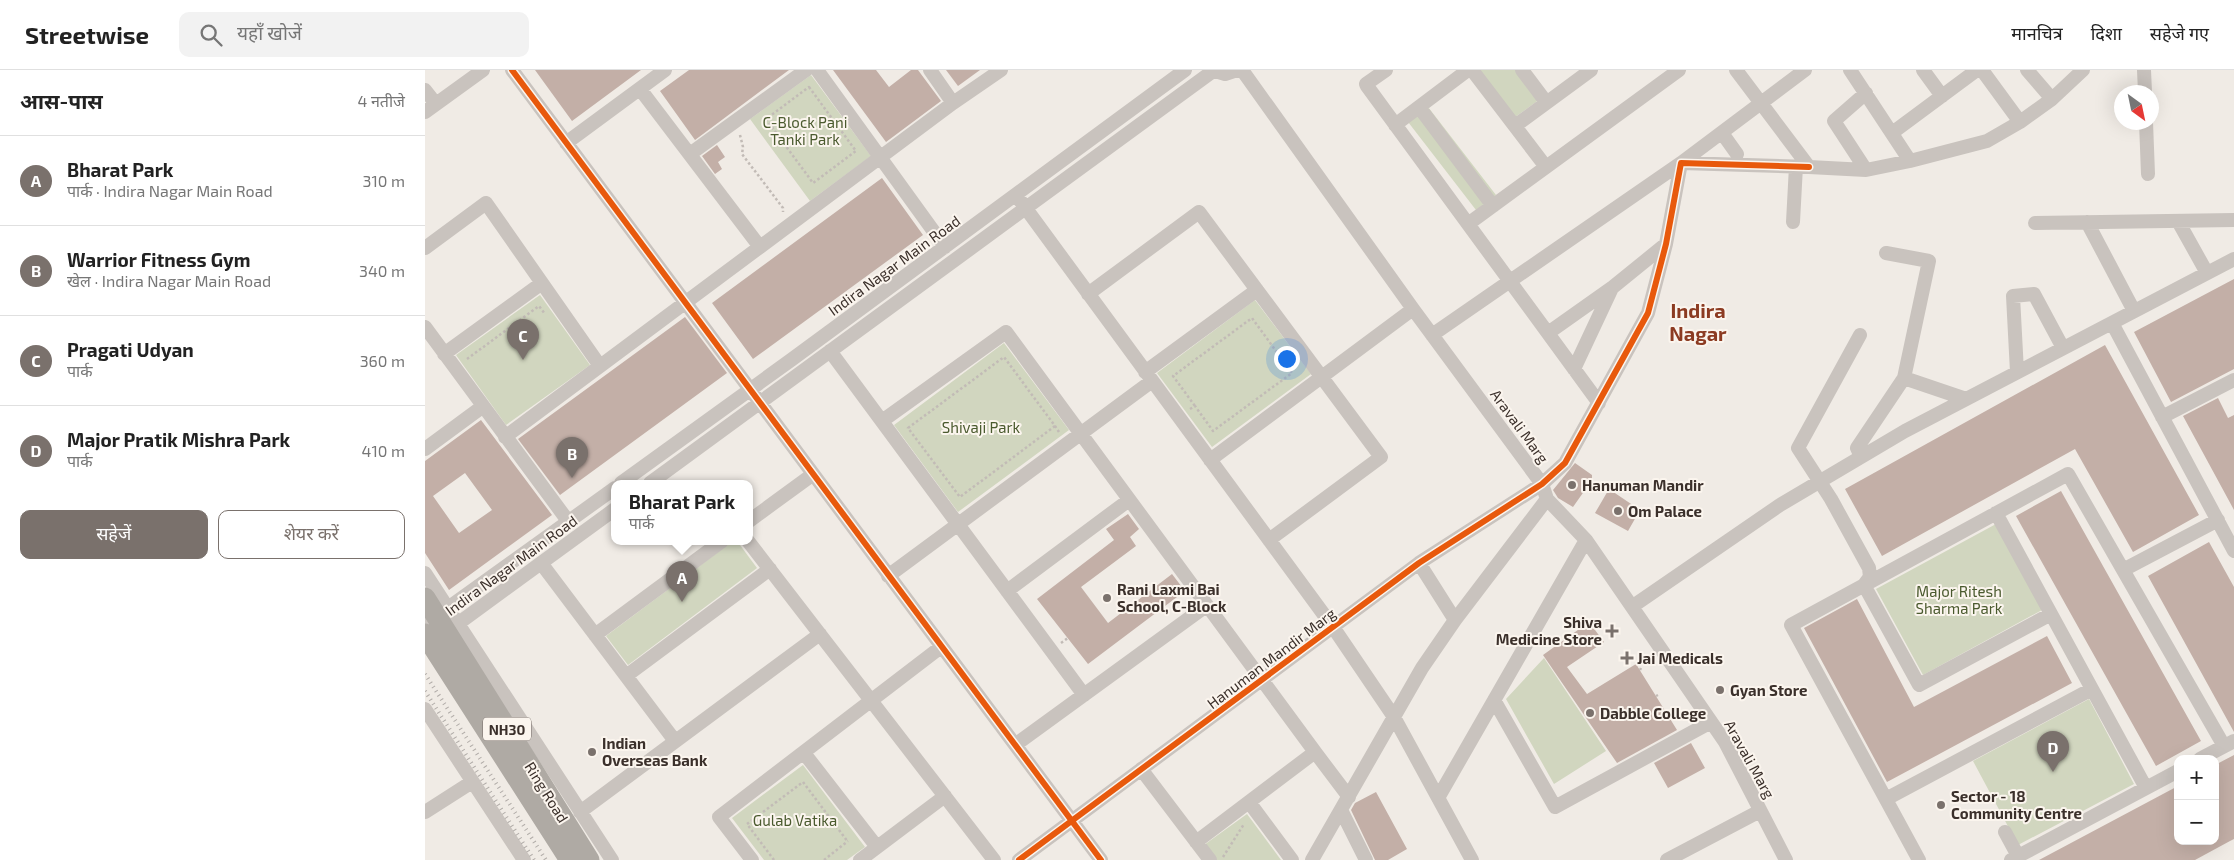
<!DOCTYPE html>
<html lang="hi">
<meta charset="utf-8">
<style>
body{margin:0;font-family:"Exo 2","Noto Sans Devanagari",sans-serif;background:#f2f2f2;color:#222}
.controls{position:absolute;right:15px;bottom:15px;display:grid;overflow:hidden;border-radius:10px;box-shadow:0 5px 20px #0002}
.controls button{width:45px;height:45px;display:grid;place-items:center;padding:0;border:0;border-bottom:1px solid #e0e0e0;background:#fff;color:#222;font:25px sans-serif}
.compass{position:absolute;left:1689px;top:15px;width:45px;height:45px;border-radius:50%;background:#fff;box-shadow:0 5px 20px #0002;rotate:147deg}
.you{position:absolute;left:861px;top:288px;width:18px;height:18px;margin:-12px;border:4px solid #fff;border-radius:50%;background:#1a73e8;box-shadow:0 0 0 8px #1a73e833}
.badge{display:grid;place-items:center;width:32px;height:32px;border-radius:50%;background:#7a716c;color:#fff;font-size:16px;font-weight:700}
.pin{position:absolute;translate:-50% -41px;filter:drop-shadow(0 1px 2px #0008)}
.pin::after{content:'';position:absolute;top:26px;width:18px;height:15px;background:inherit;clip-path:polygon(0 0,100% 0,50% 100%)}
.popup{position:absolute;left:186px;top:410px;width:142px;height:65px;box-sizing:border-box;display:grid;place-content:center;border-radius:10px;background:#fff;filter:drop-shadow(0 1px 4px #0005);font-size:16px;white-space:nowrap;color:#767676}
.popup b{font-size:19px;color:#222}
.popup::after{content:'';position:absolute;left:50%;top:100%;margin-left:-10px;border:10px solid transparent;border-top-color:#fff}
.list{margin:0;padding:0;list-style:none}
h2{display:flex;justify-content:space-between;align-items:center;height:65px;margin:0;padding:0 20px;font-size:21px}
h2 small{font-size:16px;font-weight:400;color:#767676}
.list li{display:grid;grid-template-columns:32px 1fr auto;gap:15px;align-items:center;box-sizing:border-box;height:90px;padding:0 20px;border-top:1px solid #e0e0e0}
.list b{display:block;font-size:19px;white-space:nowrap}
.list p{margin:0;font-size:16px;white-space:nowrap;color:#767676}
.list em{font-size:16px;font-style:normal;color:#767676}
.actions{display:flex;gap:10px;padding:15px 20px}
.actions a{flex:1;padding:11px 0;border:1px solid #7a716c;border-radius:10px;text-align:center;font-size:18px;color:#7a716c}
.actions .main{background:#7a716c;color:#fff}
.icon{flex:none;width:28px;height:28px;fill:none;stroke:currentColor;stroke-width:2;stroke-linecap:round;stroke-linejoin:round}
.map{position:relative;flex:none;width:1809px;height:790px;overflow:hidden}
header{display:flex;align-items:center;gap:30px;box-sizing:border-box;height:70px;padding:0 25px;background:#fff;border-bottom:1px solid #e0e0e0}
header strong{font-size:24px}
nav{display:flex;gap:28px;margin-inline-start:auto;font-size:18px}
.search{width:350px;height:45px;background:#f2f2f2;display:flex;align-items:center;gap:12px;box-sizing:border-box;padding:0 18px;border-radius:10px;color:#767676;font-size:19px}
main{display:flex}
aside{flex:1;background:#fff}
.map>svg:first-child{display:block}
.green{fill:#d1d6bf}
.building{fill:#c3afa7;fill-rule:evenodd}
.lines{fill:none;stroke-linecap:round;stroke-linejoin:round}
.path{stroke:#c2bbb6;stroke-width:2.5;stroke-dasharray:2.5 2.5;stroke-linecap:butt}
.minor{stroke:#c9c3be;stroke-width:14}
.rail{stroke:#b1aca8;stroke-width:4;stroke-dasharray:1 4;stroke-linecap:butt}
.highway-bridge{stroke:#afaaa4;stroke-width:21}
.cycleway-casing{stroke:#fbf5ee;stroke-width:9}
.cycleway{stroke:#e8590c;stroke-width:6}
.poi-dot{fill:#7a716c;stroke:#fbf5ee;stroke-width:2}
.labels{text-anchor:middle;dominant-baseline:central;stroke-width:4;stroke-linejoin:round;paint-order:stroke}
.shield{fill:#fbf5ee;stroke:#756b66;stroke-width:1}
.shield-label{font-size:14px;font-weight:bold;fill:#3b302b}
.park-label{font-size:15px;fill:#4a5a2e;stroke:#fbf5ee}
.street-label{font-size:15px;fill:#3b302b;stroke:#fbf5ee}
.poi-label{font-size:15px;font-weight:bold;fill:#3b302b;stroke:#fbf5ee;text-anchor:start}
.district-label{font-size:20px;font-weight:bold;fill:#8c3b22;stroke:#fbf5ee}
</style>
<header>
<strong>Streetwise</strong>
<div class="search"><svg class="icon" aria-label="search" viewBox="0 0 24 24"><circle cx="10" cy="10" r="6"/><path d="M15 15l6 6"/></svg>यहाँ खोजें</div>
<nav><a>मानचित्र</a><a>दिशा</a><a>सहेजे गए</a></nav>
</header>
<main>
<aside>
<h2>आस-पास<small>4 नतीजे</small></h2>
<ul class="list">
<li><span class="badge">A</span><div><b>Bharat Park</b><p>पार्क · Indira Nagar Main Road</p></div><em>310 m</em></li>
<li><span class="badge">B</span><div><b>Warrior Fitness Gym</b><p>खेल · Indira Nagar Main Road</p></div><em>340 m</em></li>
<li><span class="badge">C</span><div><b>Pragati Udyan</b><p>पार्क</p></div><em>360 m</em></li>
<li><span class="badge">D</span><div><b>Major Pratik Mishra Park</b><p>पार्क</p></div><em>410 m</em></li>
</ul>
<div class="actions"><a class="main">सहेजें</a><a>शेयर करें</a></div>
</aside>
<div class="map">
<svg width="1809" height="790" viewBox="0 0 1809 790">
<rect width="100%" height="100%" fill="#f0ebe5"/>
<path class="green" d="M1053 0H1097L1118 27 1089 48Z
M386 5 446 86 385 131 325 49Z
M1000 33 1071 125 1051 140 980 48Z
M115 225 165 295 81 355 31 285Z
M830 230 886 304 787 377 732 303Z
M579 273 644 360 533 442 469 355Z
M1571 454 1617 540 1498 605 1451 519Z
M308 471H312L332 498 203 595 181 566Z
M1119 588 1181 681 1129 714 1081 629Z
M1664 629 1709 714 1593 775 1548 691Z
M378 695 440 777 422 790H339L307 748Z
M822 744 856 790H790L779 775Z"/>
<path class="building" d="M110 0H216L147 51Z
M264 0H364L270 70 235 21Z
M408 0H451L464 17 486 0H493L516 31 461 72Z
M521 0H555L533 16Z
M292 75 300 87 293 92 297 99 290 104 277 86Z
M457 108 498 165 328 289 287 233Z
M1809 209V299L1746 332 1709 262Z
M260 247 302 303 135 425 93 369Z
M1680 275 1774 445 1708 482 1650 379 1457 486 1420 419Z
M1793 328 1803 348 1809 345V440L1758 346Z
M56 350 127 445 24 520 0 483V391ZM40 403 67 440 34 463 8 426Z
M1150 393 1167 405V410L1148 437 1133 428 1128 420Z
M1184 419 1215 440 1203 461 1170 443Z
M1636 421 1776 671 1731 696 1591 446Z
M703 444 714 459 705 467 711 476 656 517 683 553 747 504 760 521 663 594 612 529 689 470 681 459Z
M1784 472 1809 517V662L1723 506Z
M1432 529 1489 637 1622 566 1647 613 1462 712 1379 558Z
M1164 552 1179 572 1142 597 1162 624 1211 594 1252 660 1192 693 1118 585Z
M1266 673 1280 698 1243 718 1229 693Z
M1809 685V769L1805 771 1770 790H1614L1753 716V771H1790V695Z
M951 722 982 779 963 790H950L926 740 930 733Z"/>
<g class="lines">
<path class="path" d="M384 17 431 81 388 113 341 49Z
M315 65 318 77 317 84 358 138V142
M42 289 114 236 120 244
M765 339 770 336 788 361 867 303 827 248 748 306 770 336
M630 356 535 427 483 358 579 287 630 356 634 362
M636 573 643 568
M1215 600 1216 598
M1231 626 1233 625
M798 787 819 754
M349 790 322 754 378 712 423 772
M399 790 423 771"/>
<path class="minor" d="M87 0 676 790
M392 0 520 177
M505 0 528 33
M787 0 800 4 812 0
M817 0 988 239 1117 414 1122 429 1161 470 1300 672 1361 790
M961 0 941 14 942 16 1174 333
M1047 0 1121 97
M1097 0 1121 32
M1311 0 1384 97 1441 100 1485 91 1562 71 1595 52 1627 29 1658 0
M1425 0 1485 91
M1498 0 1517 26
M1557 0 1595 52
M1602 0 1627 29
M1719 0 1720 22
M215 19 335 177
M0 20 11 34
M1441 23 1409 51 1441 100
M994 37 1068 136
M0 42 58 0
M1721 52 1723 104
M970 55 1043 0
M1090 56 1166 0
M1297 63 1312 84
M1467 63 1552 0
M141 73 240 0
M265 84 381 0
M591 125 908 557 969 647 1047 790
M1753 151 1782 203
M1368 152 1371 96
M1662 152 1709 241
M1610 153 1809 150
M1043 154 1254 0
M0 178 61 133 175 296
M663 224 774 142 956 387 844 470
M1687 253 1809 481
M0 257 143 451
M1123 263 1188 217 1241 174
M1007 265 1256 93 1380 0
M1435 265 1373 378 1406 429 1444 498 1445 507 1439 515 1494 615 1626 544
M405 281 659 625
M19 284 117 213
M1149 299 1187 218
M720 302 832 220
M1592 302 1588 226 1609 224 1638 278
M1479 308 1541 329
M1737 347 1809 310
M457 351 581 262 890 682
M80 367 528 33 576 0
M0 379 57 337
M1436 387 1432 378 1479 308 1504 191 1461 183
M785 390 988 239
M196 413 366 290 760 0
M225 413 788 1
M1571 443 1721 718
M324 451 387 405
M323 471 569 790
M116 493 250 671
M994 493 1030 550
M1698 500 1793 450
M0 503 187 790
M463 506 727 311
M582 521 704 430
M1208 536 1355 435 1480 361 1809 189
M0 552 23 538 190 418
M27 558 190 439
M170 565 297 471
M201 606 345 499
M1069 630 1130 737 1286 652
M0 639 99 790
M590 675 781 536
M379 683 452 777
M1775 689 1809 671
M716 699 785 790
M1013 728 1161 470
M1461 729 1667 619
M824 732 867 790
M916 740 941 790
M0 742 47 712
M155 742 395 564
M1580 762 1593 786
M771 772 890 682 924 727
M327 790 294 747 516 577
M435 790 520 726
M594 790 994 493 1117 414 1140 393 1223 243 1241 174 1256 93 1384 97
M887 790 997 598 1030 550 1122 429
M1242 790 1335 741
M1494 790 1366 555 1643 404 1799 676
M1586 790 1753 701"/>
<path class="rail" d="M0 604 121 790
M0 621 109 790"/>
<path class="highway-bridge" d="M0 528 164 790
M0 564 145 790"/>
<g class="cycleway-casing">
<path id="cycleway" d="M87 0 676 790
M594 790 994 493 1117 414 1140 393 1223 243 1241 174 1256 93 1384 97"/>
</g>
<use href="#cycleway" class="cycleway"/>
</g>
<g class="poi-dot">
<circle cx="1147" cy="415" r="5"/>
<circle cx="1193" cy="441" r="5"/>
<circle cx="682" cy="528" r="5"/>
<path d="M1184.5 553.5h5v5h5v5h-5v5h-5v-5h-5v-5h5z"/>
<path d="M1199.5 580.5h5v5h5v5h-5v5h-5v-5h-5v-5h5z"/>
<circle cx="1295" cy="620" r="5"/>
<circle cx="1165" cy="643" r="5"/>
<circle cx="167" cy="682" r="5"/>
<circle cx="1516" cy="735" r="5"/>
</g>
<g class="labels">
<rect class="shield" x="58" y="647.5" width="48" height="23" rx="4"/>
<g class="shield-label">
<text x="82" y="659">NH30</text>
</g>
<g class="park-label">
<text x="380" y="52">C-Block Pani<tspan x="380" dy="17">Tanki Park</tspan></text>
<text x="556" y="357">Shivaji Park</text>
<text x="1534" y="521">Major Ritesh<tspan x="1534" dy="17">Sharma Park</tspan></text>
<text x="370" y="750">Gulab Vatika</text>
</g>
<g class="street-label">
<text transform="translate(469 195) rotate(-36)">Indira Nagar Main Road</text>
<text transform="translate(1095 356) rotate(54)">Aravali Marg</text>
<text transform="translate(86 495) rotate(-36)">Indira Nagar Main Road</text>
<text transform="translate(846 588) rotate(-37)">Hanuman Mandir Marg</text>
<text transform="translate(1325 689) rotate(61)">Aravali Marg</text>
<text transform="translate(122 722) rotate(58)">Ring Road</text>
</g>
<g class="poi-label">
<text x="1157" y="415">Hanuman Mandir</text>
<text x="1203" y="441">Om Palace</text>
<text x="692" y="519">Rani Laxmi Bai<tspan x="692" dy="17">School, C-Block</tspan></text>
<text x="1177" y="552" text-anchor="end">Shiva<tspan x="1177" dy="17">Medicine Store</tspan></text>
<text x="1212" y="588">Jai Medicals</text>
<text x="1305" y="620">Gyan Store</text>
<text x="1175" y="643">Dabble College</text>
<text x="177" y="673">Indian<tspan x="177" dy="17">Overseas Bank</tspan></text>
<text x="1526" y="726">Sector - 18<tspan x="1526" dy="17">Community Centre</tspan></text>
</g>
<g class="district-label">
<text x="1273" y="240">Indira<tspan x="1273" dy="23">Nagar</tspan></text>
</g>
</g>
</svg>
<div class="controls">
<button>+</button>
<button>−</button>
</div>
<svg class="compass" viewBox="-18 -18 36 36"><path d="M0-13l5 13h-10z" fill="#e53935"/><path d="M0 13l5-13h-10z" fill="#767676"/></svg>
<div class="you"></div>
<div class="pin badge" style="left:257px;top:532px">A</div>
<div class="popup"><b>Bharat Park</b>पार्क</div>
<div class="pin badge" style="left:147px;top:408px">B</div>
<div class="pin badge" style="left:98px;top:290px">C</div>
<div class="pin badge" style="left:1628px;top:702px">D</div>
</div>
</main>
